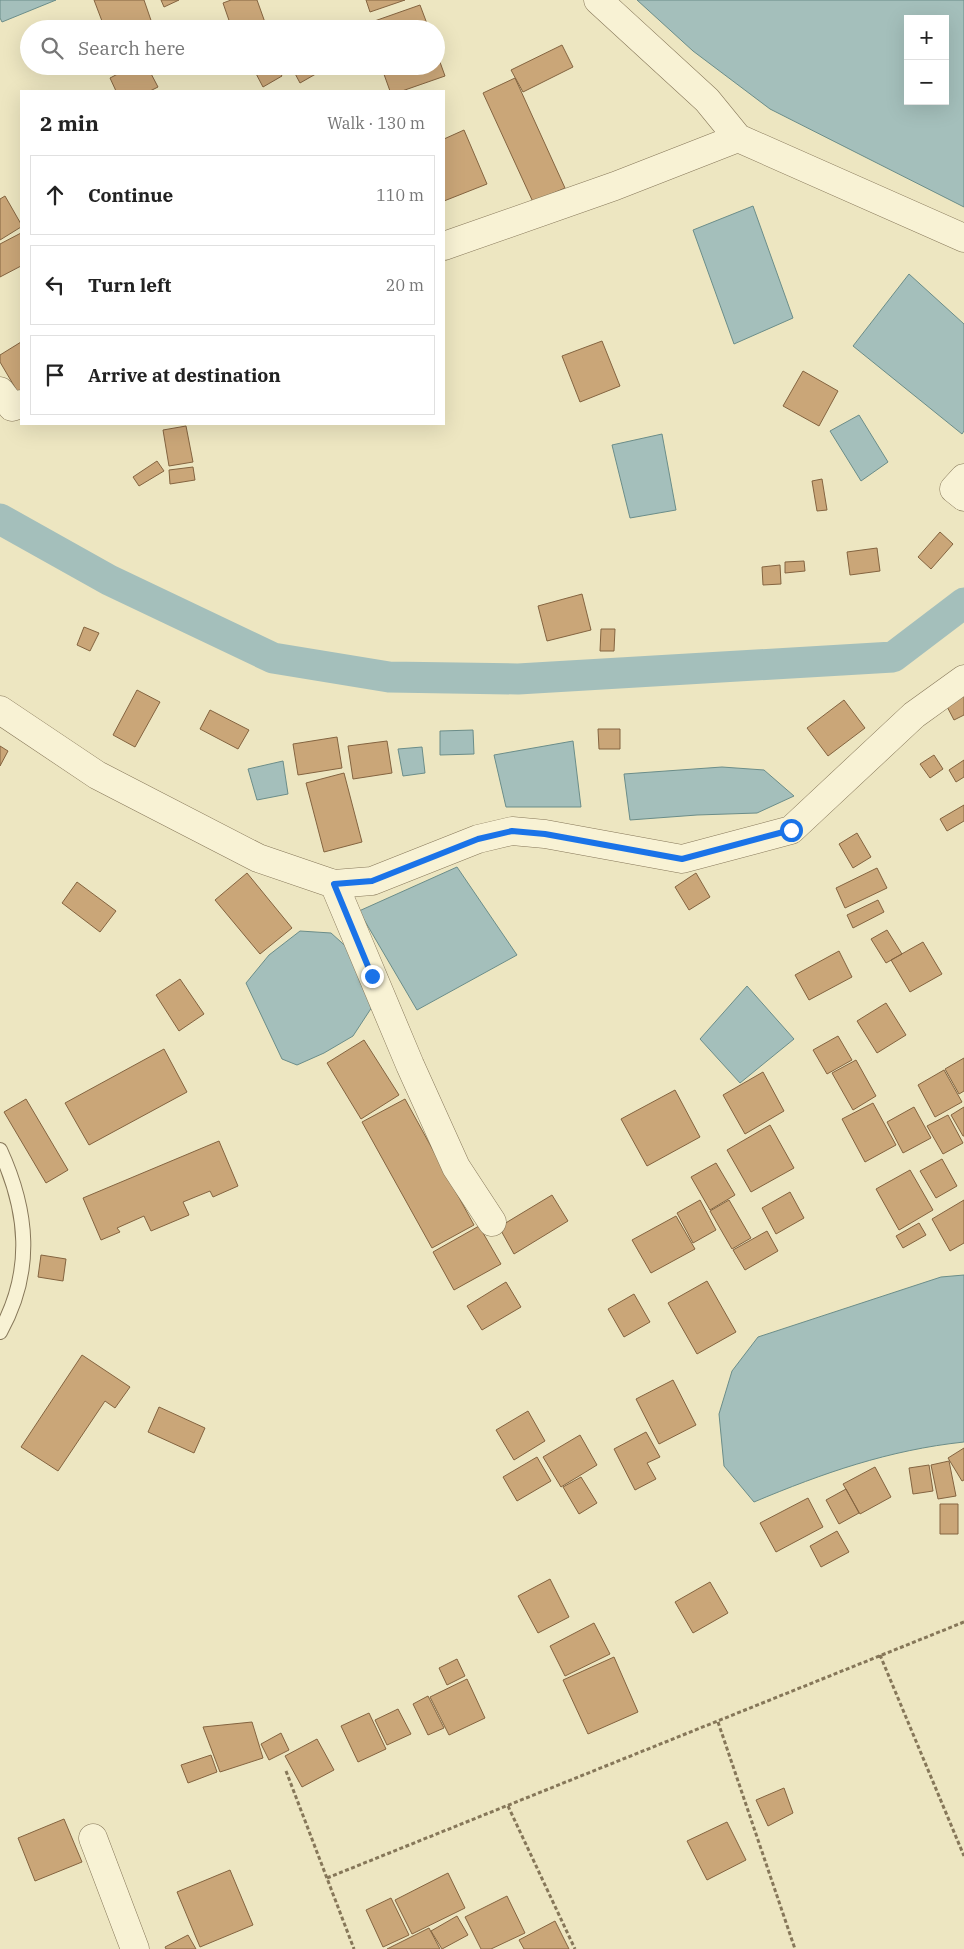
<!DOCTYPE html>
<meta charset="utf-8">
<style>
body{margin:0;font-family:"IBM Plex Serif",serif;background:#f6f6f6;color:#222}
.controls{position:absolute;right:15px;top:15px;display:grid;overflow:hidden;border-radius:0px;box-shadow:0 5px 20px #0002}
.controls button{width:45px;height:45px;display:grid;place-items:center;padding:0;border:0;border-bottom:1px solid #e0e0e0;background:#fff;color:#222;font:25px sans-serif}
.stop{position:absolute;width:15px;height:15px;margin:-11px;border:4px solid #1a73e8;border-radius:50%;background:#fff}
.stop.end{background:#1a73e8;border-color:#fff;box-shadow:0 1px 5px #0008}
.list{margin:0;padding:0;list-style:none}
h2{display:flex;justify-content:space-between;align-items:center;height:65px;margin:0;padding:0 20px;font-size:21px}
h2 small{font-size:16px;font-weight:400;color:#767676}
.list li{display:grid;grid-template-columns:32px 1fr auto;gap:15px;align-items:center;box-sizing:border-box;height:80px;margin:0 10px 10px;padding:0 10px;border:1px solid #e0e0e0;border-radius:0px}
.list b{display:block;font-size:19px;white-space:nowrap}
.list em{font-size:16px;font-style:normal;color:#767676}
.icon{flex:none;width:28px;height:28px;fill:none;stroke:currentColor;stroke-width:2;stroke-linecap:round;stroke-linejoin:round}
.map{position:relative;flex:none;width:964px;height:1949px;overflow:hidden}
.search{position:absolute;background:#fff;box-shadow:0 5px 20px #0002;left:20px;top:20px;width:425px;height:55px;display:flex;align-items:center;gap:12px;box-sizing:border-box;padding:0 18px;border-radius:28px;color:#767676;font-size:19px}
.panel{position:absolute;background:#fff;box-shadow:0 5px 20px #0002;left:20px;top:90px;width:425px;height:335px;border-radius:0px}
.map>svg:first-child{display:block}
.water{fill:#a4bfbb;stroke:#6b8d89;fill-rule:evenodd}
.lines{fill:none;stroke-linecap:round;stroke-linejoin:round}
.canal{stroke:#a4bfbb;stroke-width:31}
.building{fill:#caa678;stroke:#846440}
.lane-casing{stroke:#867759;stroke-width:16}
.street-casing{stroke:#867759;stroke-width:29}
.path{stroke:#867759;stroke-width:3;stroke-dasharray:4 2.5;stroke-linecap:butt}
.lane{stroke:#f8f2d4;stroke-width:14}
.street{stroke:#f8f2d4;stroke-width:28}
.route{stroke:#1a73e8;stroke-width:6}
</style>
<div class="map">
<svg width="964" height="1949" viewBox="0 0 964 1949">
<rect width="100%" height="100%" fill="#ede6c1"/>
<path class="water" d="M0 0H56L2 22 0 18Z
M637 0H964V207L770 109 693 51ZM908 19H945V101H908Z
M753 206 793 318 734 344 693 230Z
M909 274 964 324V431L962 434 853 346Z
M859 415 888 462 861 481 830 431Z
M662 434 676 510 630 518 612 445Z
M473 730 474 754 440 755V731Z
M573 741 581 807H506L494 755Z
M422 747 425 773 403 776 398 749Z
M283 761 288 794 257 800 248 769Z
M722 767 764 770 794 796 757 813 697 815 630 820 624 774Z
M457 867 517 955 417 1010 359 911Z
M300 931 331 933 351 951 372 1007 353 1036 324 1053 297 1065 282 1059 246 983 269 955Z
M747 986 794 1039 740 1083 700 1039Z
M964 1275V1442C889 1450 823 1473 754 1502L724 1466 719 1414 732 1371 758 1337 941 1277Z"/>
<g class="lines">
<path class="canal" d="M0 519 109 580 273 658 389 677 518 679 893 657 964 603"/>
</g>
<path class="building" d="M94 0H144L154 29H105Z
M161 0H179L164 7Z
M231 0H257L267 28 232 29 223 3Z
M366 0H405L370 12Z
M420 5 429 29H368L366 24Z
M562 45 573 67 523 92 511 70Z
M436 51 445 76 402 91H390L381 66H436Z
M133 66H147L158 87 150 91H116L110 78Z
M252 66H276L282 76 263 87Z
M291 66H327L328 67 300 83Z
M515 78 565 188 533 202 483 93Z
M464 130 487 184 444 201V139Z
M5 196 21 224V227L0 240V199Z
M21 233V266L0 277V244Z
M602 341 620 386 580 402 562 356Z
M21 342V396H20L0 362V355Z
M803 371 838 391 819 426 783 406Z
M186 426 193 462 169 466 163 430Z
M157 461 164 471 139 486 133 477Z
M193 467 195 480 170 484 169 470Z
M822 479 827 510 817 511 812 481Z
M940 532 953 544 931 569 918 557Z
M877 548 880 571 850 575 847 552Z
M804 561 805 571 785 573V562Z
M780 565 781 584 763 585 762 567Z
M582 594 591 630 547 641 538 606Z
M84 627 99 633 90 651 77 645Z
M601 629H615L614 651H600Z
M964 686V715L954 720 942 697Z
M137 690 160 702 135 747 113 735Z
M844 700 865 728 828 756 807 728Z
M210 710 249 730 238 749 200 729Z
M598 729H620V749H599Z
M337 737 342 768 298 775 293 744Z
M387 741 392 773 353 779 348 746Z
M0 746 8 751 0 766Z
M934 755 943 769 930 778 920 764Z
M964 760V777L956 782 949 770Z
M344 773 362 842 324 852 306 783Z
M964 805V821L947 831 940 819Z
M857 833 871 857 853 868 839 844Z
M877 868 887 888 845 908 836 888Z
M247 873 292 928 260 954 215 900Z
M696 873 710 897 689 910 675 887Z
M77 882 116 911 100 932 62 903Z
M878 900 884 912 853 928 847 915Z
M887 930 902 954 886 963 871 939Z
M923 942 942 974 910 992 891 960Z
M839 951 852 977 809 1000 795 975Z
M180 979 204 1014 179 1031 156 995Z
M886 1003 906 1035 877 1053 857 1021Z
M838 1036 852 1060 827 1074 813 1050Z
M364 1040 399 1095 361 1119 327 1063Z
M164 1049 187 1092 89 1145 65 1103Z
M964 1058V1091L959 1094 945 1069Z
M856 1060 876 1096 853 1110 832 1073Z
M944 1070 962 1102 935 1117 918 1085Z
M763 1072 784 1111 745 1134 723 1095Z
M675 1090 700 1137 647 1166 621 1119Z
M26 1099 68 1170 46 1183 4 1112Z
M405 1099 474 1225 432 1248 362 1122Z
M873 1103 896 1145 865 1162 842 1119Z
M914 1107 931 1138 903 1153 887 1122Z
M964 1107V1136H963L951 1115Z
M948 1115 963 1143 943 1154 927 1126Z
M770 1125 794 1168 751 1192 727 1150Z
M219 1141 238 1186 213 1197 210 1191 183 1202 189 1215 151 1231 144 1216 117 1228 120 1232 101 1240 83 1198Z
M942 1159 957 1186 936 1198 920 1171Z
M716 1163 735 1195 710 1210 691 1177Z
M910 1170 933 1210 899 1230 876 1189Z
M790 1192 804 1218 776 1234 762 1208Z
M552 1195 568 1221 514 1254 499 1227Z
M700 1200 716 1230 693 1243 677 1213Z
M729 1200 751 1238 732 1249 710 1211Z
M964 1200V1243L950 1251 932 1219Z
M676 1216 695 1249 651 1273 632 1240Z
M919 1223 926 1235 903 1248 896 1236Z
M479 1226 501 1264 454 1290 433 1252Z
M767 1231 778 1251 745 1270 733 1250Z
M41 1255 66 1259 63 1281 38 1277Z
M707 1281 736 1332 697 1354 668 1303Z
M506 1282 521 1307 482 1330 467 1306Z
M634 1294 650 1322 624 1337 608 1309Z
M82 1355 130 1387 115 1408 105 1401 58 1471 21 1447Z
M673 1380 696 1425 659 1444 636 1399Z
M159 1407 205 1428 194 1453 148 1432Z
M528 1411 545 1441 514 1460 496 1430Z
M646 1432 660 1457 647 1463 656 1479 635 1490 614 1449Z
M580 1435 597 1465 561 1487 543 1457Z
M964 1448V1480L962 1481 948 1458Z
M537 1457 551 1481 517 1501 503 1477Z
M949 1461 956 1496 938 1499 931 1465Z
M929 1465 933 1491 913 1494 909 1468Z
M875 1467 891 1497 860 1514 843 1484Z
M581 1477 597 1503 579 1514 563 1487Z
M846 1489 859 1513 839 1524 826 1500Z
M808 1498 823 1527 776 1552 760 1523Z
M940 1504H958V1534H940Z
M837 1531 849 1552 821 1567 810 1546Z
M550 1579 569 1617 538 1633 518 1596Z
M710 1582 728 1613 693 1633 675 1602Z
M594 1623 610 1654 565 1676 550 1646Z
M614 1657 638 1712 588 1734 563 1680Z
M457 1659 465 1676 447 1685 439 1668Z
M467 1679 485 1718 449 1735 430 1697Z
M428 1696 444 1728 428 1735 413 1704Z
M398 1709 411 1734 387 1745 375 1720Z
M369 1713 386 1749 358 1762 341 1726Z
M252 1722 263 1758 220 1772 203 1727Z
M281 1733 289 1750 269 1760 261 1744Z
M317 1739 334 1770 302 1787 285 1756Z
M211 1755 217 1772 188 1783 181 1765Z
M784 1788 793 1813 768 1826 756 1800Z
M64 1819 82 1862 35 1881 18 1838Z
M727 1822 746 1860 707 1880 687 1841Z
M230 1870 253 1925 200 1947 177 1892Z
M448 1873 465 1908 412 1934 395 1900Z
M507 1896 525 1933 491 1949H481L465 1917Z
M391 1898 409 1935 383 1947 366 1910Z
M457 1916 468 1935 442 1949 431 1931Z
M555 1921 569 1949H524L519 1940Z
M429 1928 440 1949H387Z
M188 1935 196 1949H166L165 1947Z"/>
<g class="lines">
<g class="lane-casing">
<path id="lane" d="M0 1150C28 1211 34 1271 0 1332"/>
</g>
<g class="street-casing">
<path id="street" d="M738 138 964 238
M444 246 615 186 738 138 707 100 598 0
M0 391 12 407 21 404
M964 478 954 489 964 497
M0 710 97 775 258 858 334 884 372 881 478 839 512 831 545 834 682 859 791 830 914 715 964 679
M334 884 410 1065 456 1167 492 1222
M93 1838 135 1949"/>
</g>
<path class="path" d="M880 1655 964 1856
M718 1722 795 1949
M286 1771 354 1949
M508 1806 575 1949
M327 1878 964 1622"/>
<use href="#lane" class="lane"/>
<use href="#street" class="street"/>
</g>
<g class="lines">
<path class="route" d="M372 976 334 884 372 881 478 839 512 831 545 834 682 859 791 830"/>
</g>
</svg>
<div class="controls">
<button>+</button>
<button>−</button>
</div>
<div class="stop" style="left:791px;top:830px"></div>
<div class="stop end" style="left:372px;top:976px"></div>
<div class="search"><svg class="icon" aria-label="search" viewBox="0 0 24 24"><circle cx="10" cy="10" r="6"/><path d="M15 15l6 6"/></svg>Search here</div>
<section class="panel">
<h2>2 min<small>Walk · 130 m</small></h2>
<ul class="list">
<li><svg class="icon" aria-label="ahead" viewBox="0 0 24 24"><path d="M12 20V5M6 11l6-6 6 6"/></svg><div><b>Continue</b></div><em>110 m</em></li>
<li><svg class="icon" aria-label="left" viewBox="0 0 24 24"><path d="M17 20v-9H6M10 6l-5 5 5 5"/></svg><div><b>Turn left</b></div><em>20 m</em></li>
<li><svg class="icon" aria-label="arrive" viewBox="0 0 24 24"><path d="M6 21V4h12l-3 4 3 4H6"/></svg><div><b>Arrive at destination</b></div></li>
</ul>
</section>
</div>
